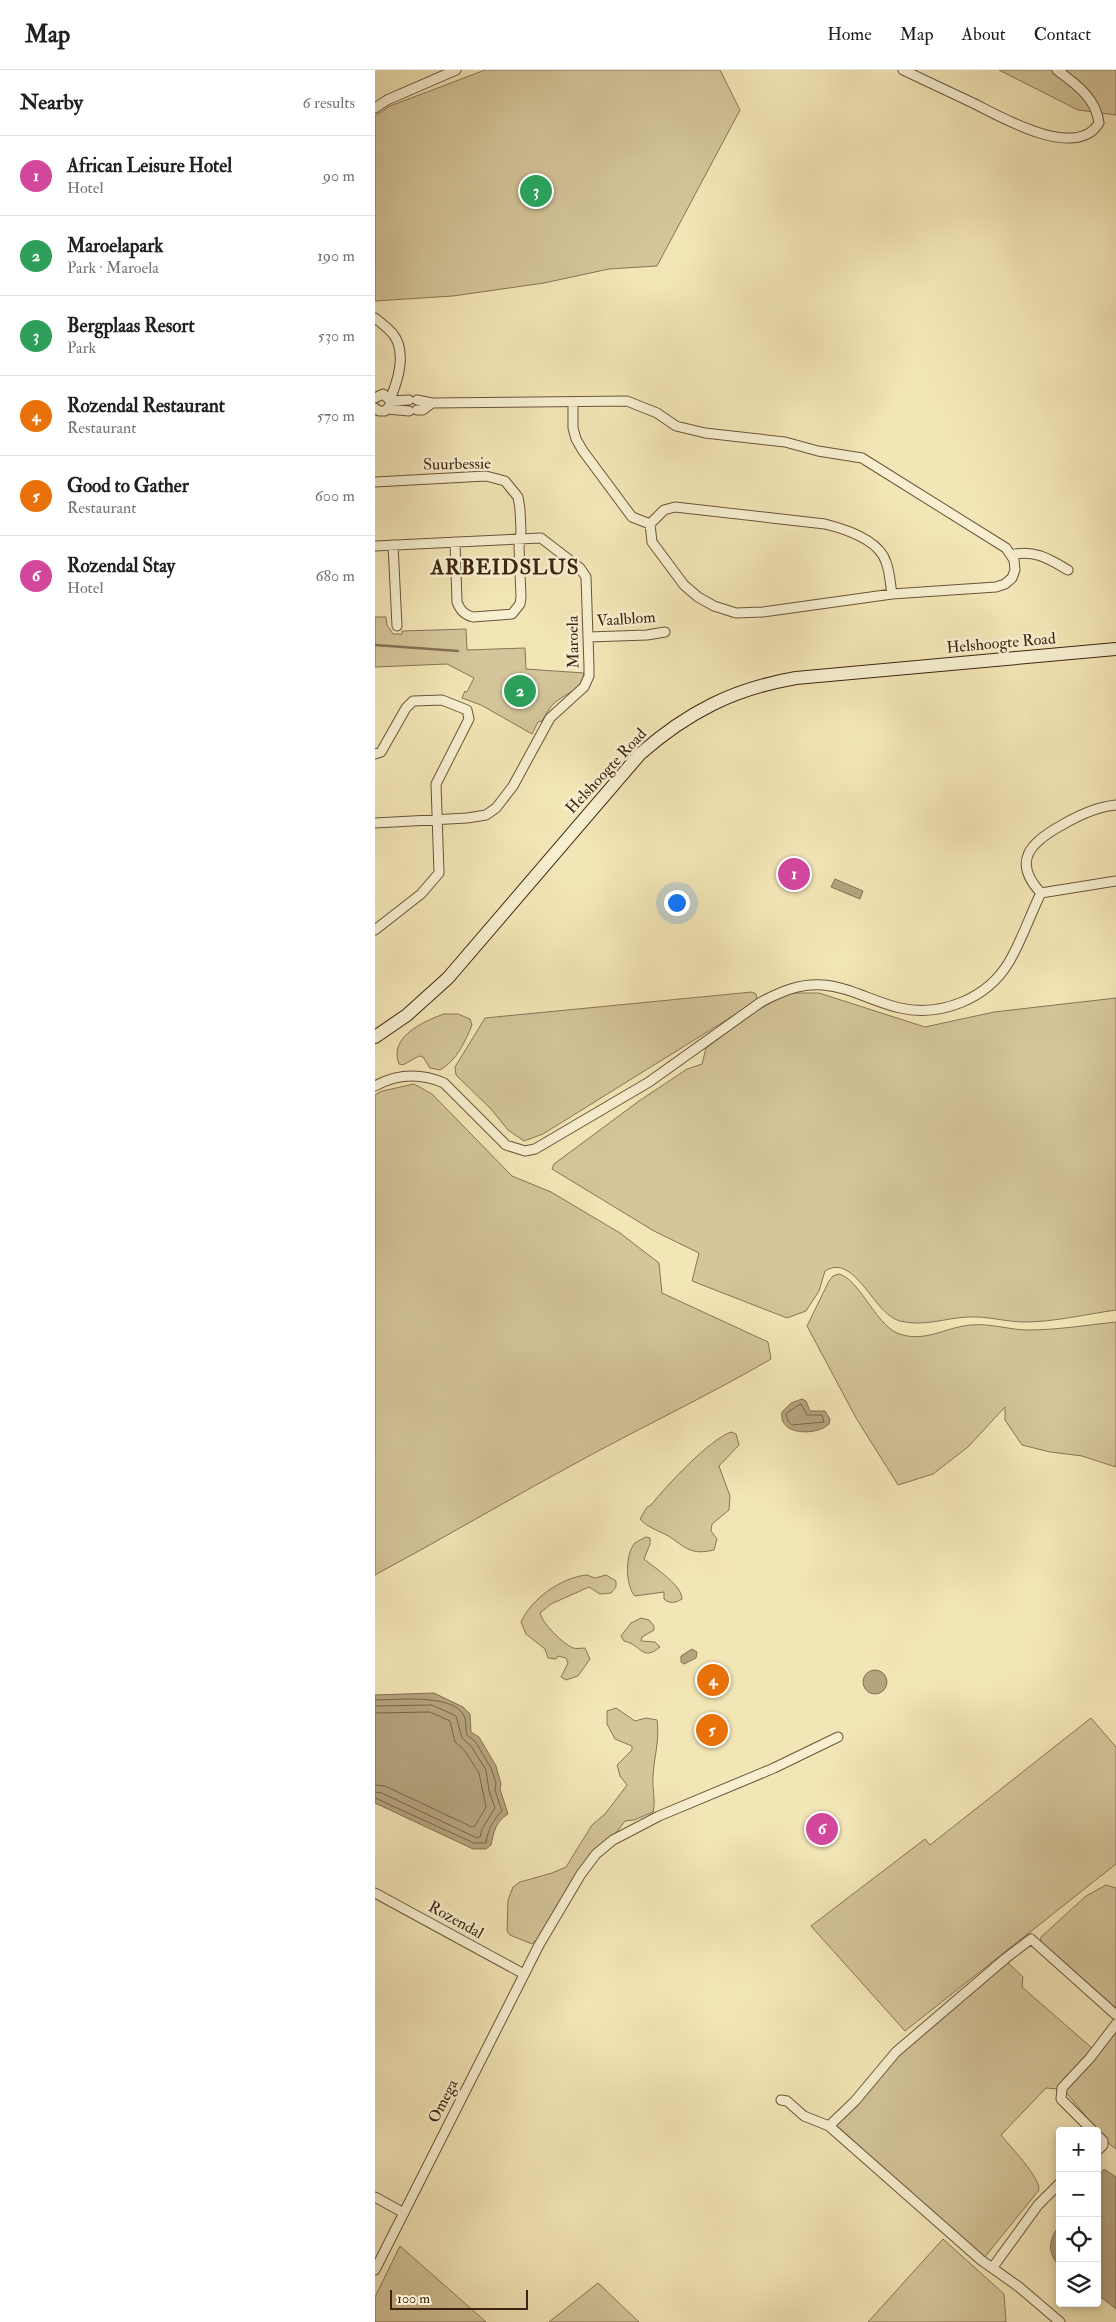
<!DOCTYPE html>
<meta charset="utf-8">
<style>
body{margin:0;font-family:"IM FELL Double Pica",serif;background:#f2f2f2;color:#202124}
.controls{position:absolute;right:15px;bottom:15px;display:grid;overflow:hidden;border-radius:5px;box-shadow:0 2px 8px #0003}
.controls button{width:45px;height:45px;display:grid;place-items:center;padding:0;border:0;border-bottom:1px solid #e0e0e0;background:#fff;color:#202124;font:25px sans-serif}
.scale{position:absolute;left:15px;bottom:12px;width:138px;box-sizing:border-box;padding-left:5px;border:2px solid #3e2410;border-top:0;font-size:14px;line-height:18px;white-space:nowrap;color:#3e2410;-webkit-text-stroke:4px #f7efd0;paint-order:stroke}
.you{position:absolute;left:301px;top:832px;width:18px;height:18px;margin:-12px;border:4px solid #fff;border-radius:50%;background:#1a73e8;box-shadow:0 0 0 8px #1a73e833}
.badge{display:grid;place-items:center;width:32px;height:32px;border-radius:50%;background:#0b8043;color:#fff;font-size:16px;font-weight:700}
.pin{position:absolute;translate:-50% -50%;border:2px solid #fff;box-shadow:0 1px 5px #0006}
.list{margin:0;padding:0;list-style:none}
h2{display:flex;justify-content:space-between;align-items:center;height:65px;margin:0;padding:0 20px;font-size:21px}
h2 small{font-size:16px;font-weight:400;color:#757577}
.list li{display:grid;grid-template-columns:32px 1fr auto;gap:15px;align-items:center;box-sizing:border-box;height:80px;padding:0 20px;border-top:1px solid #e0e0e0}
.list b{display:block;font-size:19px;white-space:nowrap}
.list p{margin:0;font-size:16px;white-space:nowrap;color:#757577}
.list em{font-size:16px;font-style:normal;color:#757577}
.icon{flex:none;width:28px;height:28px;fill:none;stroke:currentColor;stroke-width:2;stroke-linecap:round;stroke-linejoin:round}
.map{position:relative;flex:none;width:741px;height:2252px;overflow:hidden}
header{display:flex;align-items:center;gap:30px;box-sizing:border-box;height:70px;padding:0 25px;background:#fff;border-bottom:1px solid #e0e0e0}
header strong{font-size:24px}
nav{display:flex;gap:28px;margin-inline-start:auto;font-size:18px}
main{display:flex}
aside{flex:1;background:#fff}
.map>svg:first-child{display:block}
.green{fill:#d4c59a;stroke:#897455}
.water{fill:#b5a47e;stroke:#857152}
.lines{fill:none;stroke-linecap:round;stroke-linejoin:round}
.shore{stroke:#7a6447;stroke-width:1}
.stream{stroke:#857152;stroke-width:2.5}
.minor-casing{stroke:#6b543a;stroke-width:11}
.secondary-casing{stroke:#3e2410;stroke-width:14}
.minor{stroke:#f7efd0;stroke-width:9}
.secondary{stroke:#f7efd0;stroke-width:12}
.labels{text-anchor:middle;dominant-baseline:central;stroke-width:5;stroke-linejoin:round;paint-order:stroke}
.street-label{font-size:16px;fill:#3e2410;stroke:#f7efd0}
.district-label{font-size:21px;font-weight:bold;letter-spacing:1px;fill:#3e2410;stroke:#f7efd0}
</style>
<header>
<strong>Map</strong>
<nav><a>Home</a><a>Map</a><a>About</a><a>Contact</a></nav>
</header>
<main>
<aside>
<h2>Nearby<small>6 results</small></h2>
<ul class="list">
<li><span class="badge" style="background:#d1479c">1</span><div><b>African Leisure Hotel</b><p>Hotel</p></div><em>90 m</em></li>
<li><span class="badge" style="background:#2e9e5b">2</span><div><b>Maroelapark</b><p>Park · Maroela</p></div><em>190 m</em></li>
<li><span class="badge" style="background:#2e9e5b">3</span><div><b>Bergplaas Resort</b><p>Park</p></div><em>530 m</em></li>
<li><span class="badge" style="background:#e8710a">4</span><div><b>Rozendal Restaurant</b><p>Restaurant</p></div><em>570 m</em></li>
<li><span class="badge" style="background:#e8710a">5</span><div><b>Good to Gather</b><p>Restaurant</p></div><em>600 m</em></li>
<li><span class="badge" style="background:#d1479c">6</span><div><b>Rozendal Stay</b><p>Hotel</p></div><em>680 m</em></li>
</ul>
</aside>
<div class="map">
<svg width="741" height="2252" viewBox="0 0 741 2252">
<rect width="100%" height="100%" fill="#f3e6b6"/>
<filter id="stains"><feTurbulence type="fractalNoise" baseFrequency=".004" numOctaves="4"/><feColorMatrix values="0 0 0 0 .2 0 0 0 0 .09 0 0 0 0 .02 0 0 0 .5 -.17"/></filter>
<radialGradient id="worn" r=".72"><stop offset=".6" stop-color="#630" stop-opacity="0"/><stop offset="1" stop-color="#630" stop-opacity=".3"/></radialGradient>
<path class="green" d="M110 0H345L365 40 282 196 234 199 169 213 78 226 0 231V46L15 36Z
M624 0H741V45L703 40Z
M0 547H11L12 555 18 564H27V561L91 559 92 580 150 578 151 599 209 603C207 620 193 622 182 631 175 636 171 644 167 651L163 652 157 664 106 635 87 628 90 621 92 622 99 608 72 594 0 597Z
M377 922 381 924 382 929 369 939 168 1064 149 1071 133 1060 116 1039 81 1005 80 997 110 948Z
M413 923H444L550 957 619 942 741 928V1240C712 1244 679 1252 650 1252 631 1252 613 1246 593 1247 570 1248 549 1257 525 1251 498 1244 480 1182 450 1201L444 1221 431 1241 412 1248 317 1211 324 1183 279 1161 177 1099 179 1094 264 1031 312 999 327 994 331 978 378 943Z
M69 944H83L95 949 97 955C90 972 82 990 65 1000L55 998 48 987 44 986 28 995 24 994C13 967 49 951 69 944Z
M39 1014 57 1024 137 1106 176 1122 245 1163 284 1193 287 1223 393 1272 396 1289C336 1324 273 1354 212 1387 141 1425 71 1467 0 1505V1025L7 1021Z
M464 1204C484 1209 500 1253 522 1263 549 1274 570 1257 596 1255 615 1253 635 1260 653 1260 682 1260 712 1255 741 1252V1397L707 1386 675 1382 647 1375 630 1350V1337L593 1377 558 1404 523 1415 481 1348 432 1256 454 1211 458 1206Z
M356 1362 361 1364 364 1375 344 1396 355 1426 354 1440 337 1454 336 1461 342 1469 339 1480C317 1485 312 1479 295 1467 284 1460 274 1459 265 1449L272 1437 276 1435C291 1416 334 1370 356 1362Z
M271 1467 275 1468V1474L269 1489C281 1499 307 1515 307 1529 301 1533 294 1534 289 1529V1522L260 1526C250 1516 250 1483 260 1473 263 1471 267 1469 271 1467Z
M212 1505 220 1508 231 1505 241 1511V1517L236 1523 225 1524 214 1517 176 1534 165 1543C168 1554 187 1573 198 1578 201 1579 207 1578 210 1578L215 1589 203 1606 191 1610 186 1607 193 1593 191 1588 183 1586 181 1589 173 1588 170 1579 151 1564 146 1552C156 1529 187 1507 212 1505Z
M266 1548 274 1550 279 1556V1560L267 1567 266 1571 280 1572 285 1577C267 1592 267 1575 249 1571L246 1566 256 1553Z
M241 1638 260 1651 271 1648 282 1650C285 1669 279 1687 278 1706 277 1718 281 1731 278 1742L259 1750 250 1751 241 1763 227 1773 198 1811 163 1868 157 1874 135 1865 132 1861 133 1830 138 1817 145 1812 177 1803 191 1797 217 1755 230 1744 252 1715 245 1706 242 1695 257 1680V1676L240 1669 232 1654V1641Z
M716 1648 741 1677V1794L530 1961 436 1856 550 1769 555 1775Z
M731 1815 741 1818V1941L665 1875 666 1867 711 1826Z
M632 1892 648 1907 647 1917 718 1979 683 2019 671 2018 626 2065C635 2077 664 2105 664 2120L609 2188 461 2055 528 1977Z
M741 1962V2079L732 2072 690 2021Z
M568 2169 629 2224 631 2252H493Z
M25 2176 111 2252H0V2227Z
M223 2213 264 2252H174Z"/>
<path class="water" d="M460 809 488 821 485 829 456 817Z
M427 1329 431 1331 435 1341H450L455 1349 454 1354C442 1366 403 1366 407 1342L416 1333Z
M317 1579 322 1582 321 1588 309 1594 306 1592V1586Z
M488 1612a12 12 0 1 1 24 0a12 12 0 1 1-24 0Z
M59 1623 88 1637 95 1644 96 1662 104 1667 121 1696 126 1714 125 1719 133 1744C120 1752 119 1762 116 1775L111 1779H98L0 1733V1625Z
M729 2099 741 2107V2239L722 2224V2108Z
M685 2155V2196C671 2183 674 2168 685 2155Z"/>
<g class="lines">
<path class="shore" d="M426 1334 432 1345H447L449 1352 417 1355 413 1351 411 1344Z
M0 1630C20 1630 79 1623 89 1646 92 1651 90 1659 92 1665L100 1671 116 1698 121 1713 120 1720 127 1741C118 1750 113 1759 111 1773H99L0 1728
M0 1636 57 1635 81 1646 87 1668 96 1676 111 1700 114 1721 120 1738 107 1759 105 1767 102 1768 7 1723 0 1722
M0 1643 55 1642 75 1651 80 1672 90 1681 104 1703 111 1737 100 1756 97 1757 10 1716 0 1715"/>
<path class="stream" d="M0 575 83 581"/>
<g class="minor-casing">
<path id="minor" d="M528 0C551 11 575 22 598 33 626 47 701 91 724 53 721 28 701 14 682 0
M0 38 12 30 81 0
M0 248C6 253 13 258 18 264 32 282 23 311 15 329
M0 328 8 324 16 331 14 337 10 341H4L0 338
M42 330 57 333 252 331 282 343 301 356 330 363 410 372 443 381 487 388 631 478 639 490 640 500 637 508 630 514 621 517 517 524
M16 331 34 330
M198 332V358L201 369 208 381 257 447 275 454
M12 339 34 341
M42 340H48L57 333
M0 412 111 406 130 411 143 427 145 439 146 461 144 477 146 527 145 534 137 544 98 547C89 545 85 540 82 532L80 472
M300 437 450 454C470 459 504 470 511 492 515 502 515 513 517 524L388 542 361 543 339 536 323 527 309 515 277 472 275 454 289 440Z
M18 475 22 556
M0 476 166 468 205 498 211 507 214 597V606L209 617 175 648 138 716 121 738 111 745 92 748 0 753
M636 485C659 479 674 489 693 500
M214 567 272 565 290 562
M0 684 6 682 31 638 38 631 67 630 92 640 94 649 61 714 64 803 46 824 0 860
M666 823C636 791 656 772 687 755 704 745 721 737 741 735
M666 823 741 811
M0 1016C22 1004 46 1003 69 1013L131 1075 150 1081 160 1079 274 1012 386 932C405 922 425 913 448 915 475 917 498 932 525 938 566 947 612 929 634 892 647 870 655 845 666 823
M0 1823 149 1904
M406 2030 412 2031 429 2046 454 2056 606 2190 644 2217 685 2252
M454 2056 480 2031 521 1982 631 1888 656 1869 741 1945
M718 2061 686 2029 687 2018 715 1988 741 1954
M722 2065 728 2071V2075L722 2081
M0 2127 29 2143
M618 2197 663 2135 685 2113
M0 2200 164 1875 206 1804 221 1784 238 1770 284 1746 399 1698 463 1667"/>
</g>
<g class="secondary-casing">
<path id="secondary" d="M0 967 32 945 73 908 265 684C313 642 358 619 421 608L741 579"/>
</g>
<use href="#minor" class="minor"/>
<use href="#secondary" class="secondary"/>
</g>
<g class="labels">
<g class="street-label">
<text transform="translate(82 394) rotate(-1)">Suurbessie</text>
<text transform="translate(251 549) rotate(-4)">Vaalblom</text>
<text transform="translate(198 572) rotate(-91)">Maroela</text>
<text transform="translate(626 573) rotate(-5)">Helshoogte Road</text>
<text transform="translate(231 701) rotate(-47)">Helshoogte Road</text>
<text transform="translate(81 1850) rotate(29)">Rozendal</text>
<text transform="translate(68 2031) rotate(-63)">Omega</text>
</g>
<g class="district-label">
<text x="130" y="497">ARBEIDSLUS</text>
</g>
</g>
<rect width="100%" height="100%" filter="url(#stains)"/>
<rect width="100%" height="100%" fill="url(#worn)"/>
</svg>
<div class="controls">
<button>+</button>
<button>−</button>
<button><svg class="icon" aria-label="locate" viewBox="0 0 24 24"><circle cx="12" cy="12" r="6"/><path d="M12 2v4M12 18v4M2 12h4M18 12h4"/></svg></button>
<button><svg class="icon" aria-label="layers" viewBox="0 0 24 24"><path d="M12 4l9 5-9 5-9-5zM3 14l9 5 9-5"/></svg></button>
</div>
<div class="scale">100 m</div>
<div class="you"></div>
<div class="pin badge" style="left:419px;top:804px;background:#d1479c">1</div>
<div class="pin badge" style="left:145px;top:621px;background:#2e9e5b">2</div>
<div class="pin badge" style="left:161px;top:121px;background:#2e9e5b">3</div>
<div class="pin badge" style="left:338px;top:1610px;background:#e8710a">4</div>
<div class="pin badge" style="left:337px;top:1660px;background:#e8710a">5</div>
<div class="pin badge" style="left:447px;top:1759px;background:#d1479c">6</div>
</div>
</main>
